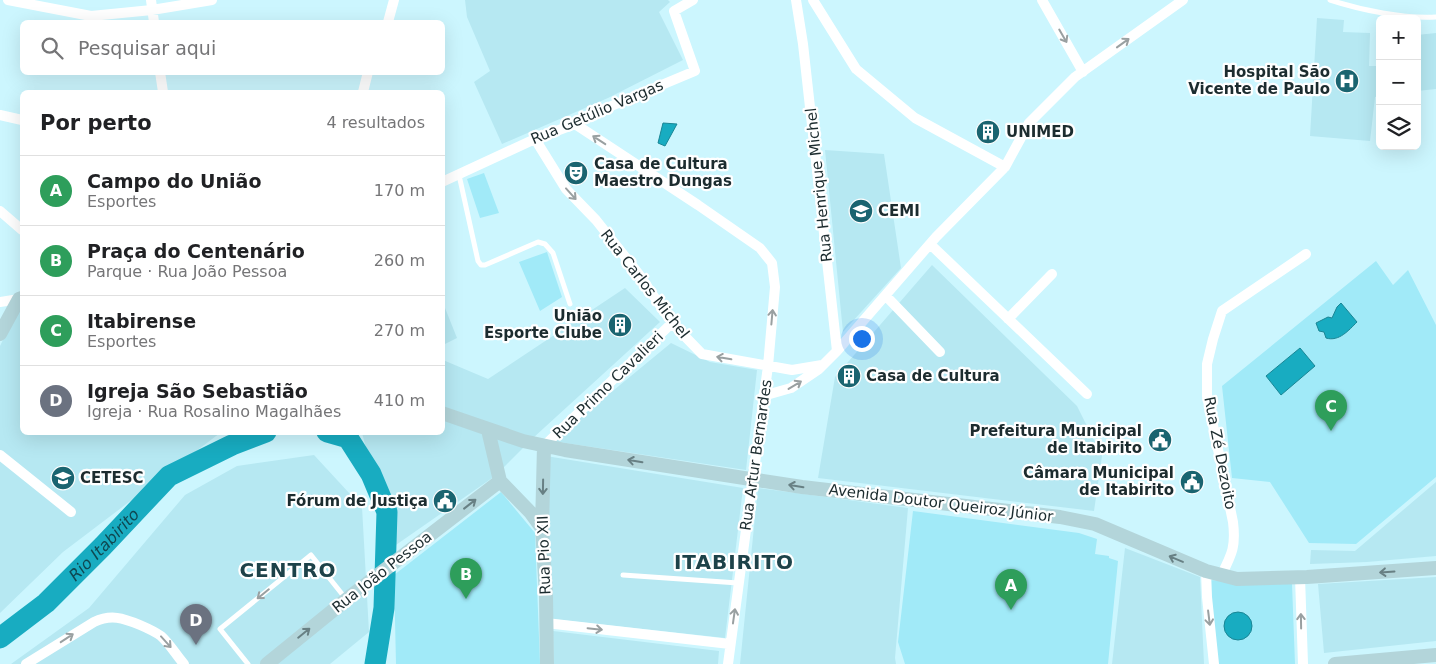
<!DOCTYPE html>
<html lang="pt">
<meta charset="utf-8">
<style>
body{margin:0;font-family:"DejaVu Sans",sans-serif;background:#f2f2f2;color:#202124}
.controls{position:absolute;right:15px;top:15px;display:grid;overflow:hidden;border-radius:8px;box-shadow:0 5px 20px #0002}
.controls button{width:45px;height:45px;display:grid;place-items:center;padding:0;border:0;border-bottom:1px solid #e0e0e0;background:#fff;color:#202124;font:25px sans-serif}
.you{position:absolute;left:861px;top:338px;width:18px;height:18px;margin:-12px;border:4px solid #fff;border-radius:50%;background:#1a73e8;box-shadow:0 0 0 8px #1a73e833}
.badge{display:grid;place-items:center;width:32px;height:32px;border-radius:50%;background:#1a6470;color:#fff;font-size:16px;font-weight:700}
.pin{position:absolute;translate:-50% -41px;filter:drop-shadow(0 1px 2px #0008)}
.pin::after{content:'';position:absolute;top:26px;width:18px;height:15px;background:inherit;clip-path:polygon(0 0,100% 0,50% 100%)}
.list{margin:0;padding:0;list-style:none}
h2{display:flex;justify-content:space-between;align-items:center;height:65px;margin:0;padding:0 20px;font-size:21px}
h2 small{font-size:16px;font-weight:400;color:#757577}
.list li{display:grid;grid-template-columns:32px 1fr auto;gap:15px;align-items:center;box-sizing:border-box;height:70px;padding:0 20px;border-top:1px solid #e0e0e0}
.list b{display:block;font-size:19px;white-space:nowrap}
.list p{margin:0;font-size:16px;white-space:nowrap;color:#757577}
.list em{font-size:16px;font-style:normal;color:#757577}
.icon{flex:none;width:28px;height:28px;fill:none;stroke:currentColor;stroke-width:2;stroke-linecap:round;stroke-linejoin:round}
.map{position:relative;flex:none;width:1436px;height:664px;overflow:hidden}
.search{position:absolute;background:#fff;box-shadow:0 5px 20px #0002;left:20px;top:20px;width:425px;height:55px;display:flex;align-items:center;gap:12px;box-sizing:border-box;padding:0 18px;border-radius:8px;color:#757577;font-size:19px}
.panel{position:absolute;background:#fff;box-shadow:0 5px 20px #0002;left:20px;top:90px;width:425px;height:345px;border-radius:8px}
.map>svg:first-child{display:block}
.built{fill:#b6e8f2}
.green{fill:#a1eaf8}
.water{fill:#18acc1;stroke:#198695}
.lines{fill:none;stroke-linecap:round;stroke-linejoin:round}
.river{stroke:#18acc1;stroke-width:21}
.service{stroke:#fff;stroke-width:5}
.minor{stroke:#fff;stroke-width:10}
.secondary{stroke:#b3d5da;stroke-width:14}
.oneway{stroke:#99a0a1}
.oneway2{stroke:#688084}
.labels{text-anchor:middle;dominant-baseline:central;stroke-width:4.5;stroke-linejoin:round;paint-order:stroke}
.poi-label{font-size:15px;font-weight:bold;fill:#1c2c2f;stroke:#fff;text-anchor:end}
.street-label{font-size:15px;fill:#1c2c2f;stroke:#fff}
.water-label{font-size:16px;font-style:italic;fill:#0f4851;stroke:#fff}
.district-label{font-size:20px;font-weight:bold;letter-spacing:1px;fill:#1d4249;stroke:#fff}
</style>
<div class="map">
<svg width="1436" height="664" viewBox="0 0 1436 664">
<rect width="100%" height="100%" fill="#ccf6fe"/>
<path class="built" d="M465 0H668L670 2 659 12 683 60 608 98 502 144 474 82 490 71 467 17Z
M1317 18 1344 20 1343 32 1370 33 1369 66H1380V96L1375 97 1370 141 1310 136Z
M1436 33V89L1417 91V35Z
M825 150 884 154 901 268 843 332Z
M932 265 1077 406 1102 456 1094 511 818 478 835 377Z
M625 288 660 322 533 438 495 476 393 547 362 433 442 432 443 360 488 379Z
M22 301V432L220 433 63 552 0 613V346Z
M443 303 457 338 443 345H442Z
M671 343 710 362 757 370 746 470 552 441Z
M314 455 362 507 369 632 330 664H11L89 608 185 495 237 466Z
M546 456 743 488 725 638 552 619Z
M1436 482V556L1367 562 1310 564 1311 550 1355 551Z
M758 488 908 508 895 658 896 664H740Z
M1125 548 1200 577 1204 664H1112Z
M1436 577V641L1324 653 1318 584Z
M553 631 719 651 718 664H554Z"/>
<path class="green" d="M484 173 499 213 480 218 467 179Z
M547 252 562 297 540 311 519 262Z
M1376 261 1393 285 1408 270 1436 325V477L1356 544 1309 543 1270 482 1232 478 1222 386Z
M501 492 535 533 540 664H396L394 575Z
M913 511 1079 533 1097 539 1095 554 1109 556V558L1118 561 1108 664H905L898 642Z
M1209 580 1292 584 1295 664H1216Z"/>
<path class="water" d="M663 123 677 124 665 146 658 143Z
M1341 303 1357 322C1349 330 1339 342 1326 338L1324 332 1319 331 1316 323 1328 317 1332 318 1337 307Z
M1300 348 1315 366 1281 395 1266 376Z
M1224 626a14 14 0 1 1 28 0a14 14 0 1 1-28 0Z"/>
<g class="lines">
<g class="river">
<path d="M327 432 348 438 371 474 387 512 384 608 375 664"/>
<path id="s1" d="M0 638 46 603 103 546 169 476 232 445 266 432"/>
</g>
<path class="service" d="M1330 0C1361 10 1404 19 1436 17
M459 175 478 261 481 265H485L538 242 545 244 553 253 570 304
M623 575 738 583
M248 664 220 629 311 555 346 599"/>
<path class="minor" d="M8 0 91 16 152 10 212 0
M151 0 154 22
M813 0 856 69 915 118 1005 167
M1042 0 1083 72
M388 22 394 0
M160 72 163 92
M363 92 368 72
M0 115 22 120
M575 124 698 205 760 248 772 263 775 287 768 366 728 664
M535 139 566 189 596 220 638 273 672 323 702 354 792 370 822 365
M442 182 535 139 575 124 597 112 695 71 674 11 693 0
M0 211 22 230
M930 244 1087 394
M886 296 940 352
M0 302 19 299
M1008 319 1052 274
M837 351 936 237 1005 167 1029 123 1075 77 1183 0
M763 396 791 388 819 369 837 351 803 44 796 0
M544 446 672 323
M0 455 71 512
M1206 571 1207 597 1214 664
M1221 576C1232 554 1236 547 1233 522L1207 396V364L1213 339 1222 311 1306 254
M1300 577 1303 664
M546 623 730 644
M26 664 94 622C111 614 123 618 140 625 147 628 154 631 161 636 170 644 176 655 184 664"/>
<path class="secondary" d="M0 334 19 299 22 298
M442 413 523 441 565 450 802 487 1060 517 1095 524 1206 571 1237 579 1307 577 1436 568
M488 430 500 481
M544 446 542 528 546 595 547 664
M500 481 531 513 542 528
M267 664 352 595 500 481
M1335 664 1436 655"/>
</g>
<defs><path id="oneway-shaft" d="M-6 0H5M1.5-3L5.5 0L1.5 3" fill="none" stroke-width="1.6" stroke-linecap="round" stroke-linejoin="round" transform="scale(1.25)"/></defs>
<g class="oneway">
<use href="#oneway-shaft" transform="translate(1063 36) rotate(60)"/>
<use href="#oneway-shaft" transform="translate(1123 43) rotate(-36)"/>
<use href="#oneway-shaft" transform="translate(599 140) rotate(-147)"/>
<use href="#oneway-shaft" transform="translate(571 194) rotate(48)"/>
<use href="#oneway-shaft" transform="translate(772 317) rotate(-85)"/>
<use href="#oneway-shaft" transform="translate(724 358) rotate(-170)"/>
<use href="#oneway-shaft" transform="translate(795 385) rotate(-31)"/>
<use href="#oneway-shaft" transform="translate(263 594) rotate(141)"/>
<use href="#oneway-shaft" transform="translate(734 616) rotate(-82)"/>
<use href="#oneway-shaft" transform="translate(1209 618) rotate(83)"/>
<use href="#oneway-shaft" transform="translate(1301 621) rotate(-91)"/>
<use href="#oneway-shaft" transform="translate(595 629) rotate(6)"/>
<use href="#oneway-shaft" transform="translate(67 638) rotate(-33)"/>
<use href="#oneway-shaft" transform="translate(166 642) rotate(48)"/>
</g>
<g class="oneway2">
<use href="#oneway-shaft" transform="translate(635 461) rotate(-171)"/>
<use href="#oneway-shaft" transform="translate(796 486) rotate(-171)"/>
<use href="#oneway-shaft" transform="translate(543 487) rotate(91)"/>
<use href="#oneway-shaft" transform="translate(470 504) rotate(-38)"/>
<use href="#oneway-shaft" transform="translate(1176 559) rotate(-157)"/>
<use href="#oneway-shaft" transform="translate(1387 572) rotate(176)"/>
<use href="#oneway-shaft" transform="translate(304 633) rotate(-39)"/>
</g>
<defs>
<g id="hospital-disc" transform="scale(1.25)"><circle r="9.5" fill="#1a6470" stroke="#fff"/><path d="M-5-5h3v3.5h4V-5h3V5h-3V1.5h-4V5h-3Z" fill="#fff"/></g>
<g id="building-disc" transform="scale(1.25)"><circle r="9.5" fill="#1a6470" stroke="#fff"/><path d="M-4-6H4V6H1V3H-1V6H-4ZM-2.5-4.3h1.7v1.8h-1.7ZM.8-4.3h1.7v1.8H.8ZM-2.5-1h1.7V.8h-1.7ZM.8-1h1.7V.8H.8Z" fill="#fff"/></g>
<g id="theatre-disc" transform="scale(1.25)"><circle r="9.5" fill="#1a6470" stroke="#fff"/><path d="M-5-5.5Q0-4 5-5.5V0Q5 5 0 6Q-5 5-5 0ZM-3.3-2.5H-1v1.5H-3.3ZM1-2.5H3.3v1.5H1ZM-2.8 1Q0 5.5 2.8 1Z" fill="#fff"/></g>
<g id="school-disc" transform="scale(1.25)"><circle r="9.5" fill="#1a6470" stroke="#fff"/><path d="M0-5L7-2L0 1L-7-2ZM-4 1L0 2.5L4 1V4Q0 6-4 4Z" fill="#fff"/></g>
<g id="civic-disc" transform="scale(1.25)"><circle r="9.5" fill="#1a6470" stroke="#fff"/><path d="M-.6-6.5H3V-4.5H.6V-3L4-1V1h2V6H-6V1h2V-1L-.6-3ZM-1.2 2.5V6h2.4V2.5Z" fill="#fff"/></g>
<g id="university-disc" transform="scale(1.25)"><circle r="9.5" fill="#1a6470" stroke="#fff"/><path d="M0-5L7-2L0 1L-7-2ZM-4 1L0 2.5L4 1V4Q0 6-4 4Z" fill="#fff"/></g>
</defs>
<g fill-rule="evenodd">
<use href="#hospital-disc" x="1347" y="81"/>
<use href="#building-disc" x="988" y="132"/>
<use href="#theatre-disc" x="576" y="173"/>
<use href="#school-disc" x="861" y="211"/>
<use href="#building-disc" x="620" y="325"/>
<use href="#building-disc" x="849" y="376"/>
<use href="#civic-disc" x="1160" y="440"/>
<use href="#university-disc" x="63" y="478"/>
<use href="#civic-disc" x="1192" y="482"/>
<use href="#civic-disc" x="445" y="501"/>
</g>
<g class="labels">
<g class="poi-label">
<text x="1330" y="72">Hospital São<tspan x="1330" dy="17">Vicente de Paulo</tspan></text>
<text x="1006" y="132" text-anchor="start">UNIMED</text>
<text x="594" y="164" text-anchor="start">Casa de Cultura<tspan x="594" dy="17">Maestro Dungas</tspan></text>
<text x="878" y="211" text-anchor="start">CEMI</text>
<text x="602" y="316">União<tspan x="602" dy="17">Esporte Clube</tspan></text>
<text x="866" y="376" text-anchor="start">Casa de Cultura</text>
<text x="1142" y="431">Prefeitura Municipal<tspan x="1142" dy="17">de Itabirito</tspan></text>
<text x="1174" y="473">Câmara Municipal<tspan x="1174" dy="17">de Itabirito</tspan></text>
<text x="80" y="478" text-anchor="start">CETESC</text>
<text x="428" y="501">Fórum de Justiça</text>
</g>
<g class="street-label">
<text transform="translate(597 112) rotate(-23)">Rua Getúlio Vargas</text>
<text transform="translate(819 185) rotate(-96)">Rua Henrique Michel</text>
<text transform="translate(645 284) rotate(52)">Rua Carlos Michel</text>
<text transform="translate(608 385) rotate(-44)">Rua Primo Cavalieri</text>
<text transform="translate(1220 453) rotate(79)">Rua Zé Dezoito</text>
<text transform="translate(756 455) rotate(-82)">Rua Artur Bernardes</text>
<text transform="translate(941 503) rotate(7)">Avenida Doutor Queiroz Júnior</text>
<text transform="translate(544 555) rotate(-92)">Rua Pio XII</text>
<text transform="translate(382 572) rotate(-38)">Rua João Pessoa</text>
</g>
<g class="water-label">
<text stroke="none"><textPath href="#s1" startOffset="140">Rio Itabirito</textPath></text>
</g>
<g class="district-label">
<text x="734" y="562">ITABIRITO</text>
<text x="288" y="570">CENTRO</text>
</g>
</g>
</svg>
<div class="controls">
<button>+</button>
<button>−</button>
<button><svg class="icon" aria-label="layers" viewBox="0 0 24 24"><path d="M12 4l9 5-9 5-9-5zM3 14l9 5 9-5"/></svg></button>
</div>
<div class="you"></div>
<div class="pin badge" style="left:1011px;top:610px;background:#2e9e5b">A</div>
<div class="pin badge" style="left:466px;top:599px;background:#2e9e5b">B</div>
<div class="pin badge" style="left:1331px;top:431px;background:#2e9e5b">C</div>
<div class="pin badge" style="left:196px;top:645px;background:#6b7280">D</div>
<div class="search"><svg class="icon" aria-label="search" viewBox="0 0 24 24"><circle cx="10" cy="10" r="6"/><path d="M15 15l6 6"/></svg>Pesquisar aqui</div>
<section class="panel">
<h2>Por perto<small>4 resultados</small></h2>
<ul class="list">
<li><span class="badge" style="background:#2e9e5b">A</span><div><b>Campo do União</b><p>Esportes</p></div><em>170 m</em></li>
<li><span class="badge" style="background:#2e9e5b">B</span><div><b>Praça do Centenário</b><p>Parque · Rua João Pessoa</p></div><em>260 m</em></li>
<li><span class="badge" style="background:#2e9e5b">C</span><div><b>Itabirense</b><p>Esportes</p></div><em>270 m</em></li>
<li><span class="badge" style="background:#6b7280">D</span><div><b>Igreja São Sebastião</b><p>Igreja · Rua Rosalino Magalhães</p></div><em>410 m</em></li>
</ul>
</section>
</div>
